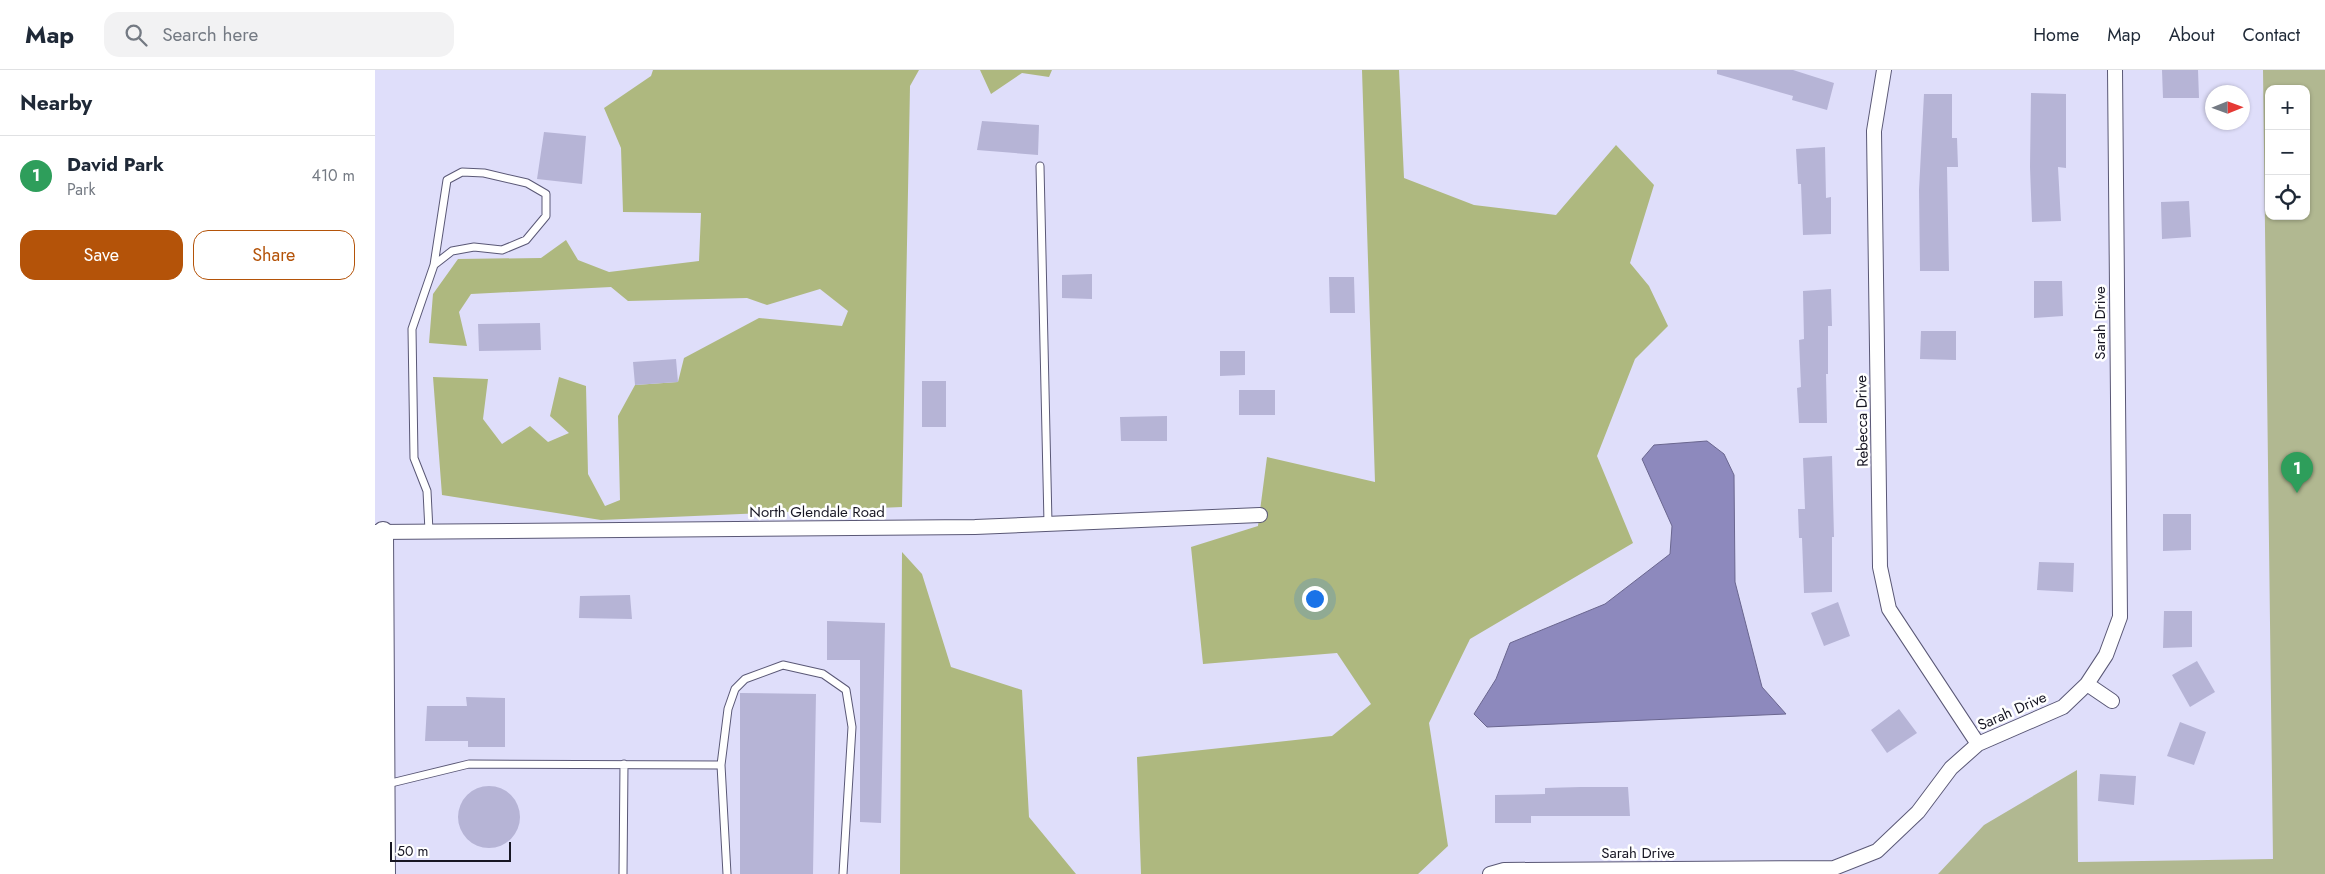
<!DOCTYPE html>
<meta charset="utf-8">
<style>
body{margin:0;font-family:Jost,sans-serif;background:#f2f2f3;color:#1f2937}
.controls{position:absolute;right:15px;top:15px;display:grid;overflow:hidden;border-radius:10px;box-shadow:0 1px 4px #0004}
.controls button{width:45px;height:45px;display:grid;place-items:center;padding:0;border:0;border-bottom:1px solid #e0e1e3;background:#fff;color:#1f2937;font:25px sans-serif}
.compass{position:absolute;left:1830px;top:15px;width:45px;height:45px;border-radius:50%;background:#fff;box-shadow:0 1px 4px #0004;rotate:89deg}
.scale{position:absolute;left:15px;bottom:12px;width:121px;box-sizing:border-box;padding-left:5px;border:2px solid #171623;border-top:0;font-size:14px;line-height:18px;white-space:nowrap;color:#171623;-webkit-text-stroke:4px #fff;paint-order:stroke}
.you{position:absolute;left:939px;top:528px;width:18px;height:18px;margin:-12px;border:4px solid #fff;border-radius:50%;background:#1a73e8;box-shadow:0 0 0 8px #1a73e833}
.badge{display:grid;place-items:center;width:32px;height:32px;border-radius:50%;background:#b45309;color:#fff;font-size:16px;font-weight:700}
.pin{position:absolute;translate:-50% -41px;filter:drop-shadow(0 1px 2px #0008)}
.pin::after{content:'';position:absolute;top:26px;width:18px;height:15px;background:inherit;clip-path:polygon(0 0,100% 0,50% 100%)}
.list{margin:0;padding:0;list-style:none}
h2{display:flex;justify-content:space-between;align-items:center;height:65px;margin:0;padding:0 20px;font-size:21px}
h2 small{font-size:16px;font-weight:400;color:#747a83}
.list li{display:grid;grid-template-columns:32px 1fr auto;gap:15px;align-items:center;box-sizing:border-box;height:80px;padding:0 20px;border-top:1px solid #e0e1e3}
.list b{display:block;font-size:19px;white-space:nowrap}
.list p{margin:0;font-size:16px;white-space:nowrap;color:#747a83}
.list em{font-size:16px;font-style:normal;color:#747a83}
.actions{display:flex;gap:10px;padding:15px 20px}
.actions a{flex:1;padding:11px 0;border:1px solid #b45309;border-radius:15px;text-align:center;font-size:18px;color:#b45309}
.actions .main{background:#b45309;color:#fff}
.icon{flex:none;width:28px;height:28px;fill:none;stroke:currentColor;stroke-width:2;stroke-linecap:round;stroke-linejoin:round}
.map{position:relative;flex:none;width:1950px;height:804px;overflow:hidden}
header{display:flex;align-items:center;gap:30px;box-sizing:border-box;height:70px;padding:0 25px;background:#fff;border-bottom:1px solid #e0e1e3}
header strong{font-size:24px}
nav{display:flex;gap:28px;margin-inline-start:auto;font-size:18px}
.search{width:350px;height:45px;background:#f2f2f3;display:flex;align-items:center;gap:12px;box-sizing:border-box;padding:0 18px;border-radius:15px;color:#747a83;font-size:19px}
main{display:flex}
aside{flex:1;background:#fff}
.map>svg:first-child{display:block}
.green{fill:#b1b891;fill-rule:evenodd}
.forest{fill:#aeb87f}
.water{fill:#8d89bd;stroke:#6a668f}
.building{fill:#b6b4d6}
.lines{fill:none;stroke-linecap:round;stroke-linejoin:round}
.lane-casing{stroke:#5a5876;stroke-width:9}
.street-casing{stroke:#5a5876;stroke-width:16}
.secondary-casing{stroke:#5a5876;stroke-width:22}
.lane{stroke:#fff;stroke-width:7}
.street{stroke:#fff;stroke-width:14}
.secondary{stroke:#fff;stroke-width:20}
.labels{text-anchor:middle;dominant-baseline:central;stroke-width:5;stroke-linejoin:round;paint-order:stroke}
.street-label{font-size:15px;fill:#171623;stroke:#fff}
</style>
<header>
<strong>Map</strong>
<div class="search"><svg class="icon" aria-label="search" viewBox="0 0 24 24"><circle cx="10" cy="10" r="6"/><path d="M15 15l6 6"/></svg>Search here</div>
<nav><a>Home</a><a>Map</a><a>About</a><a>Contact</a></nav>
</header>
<main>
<aside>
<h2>Nearby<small></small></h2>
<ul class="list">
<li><span class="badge" style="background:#2e9e5b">1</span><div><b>David Park</b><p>Park</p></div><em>410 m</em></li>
</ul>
<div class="actions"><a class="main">Save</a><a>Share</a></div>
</aside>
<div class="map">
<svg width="1950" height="804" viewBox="0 0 1950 804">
<rect width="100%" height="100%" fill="#dfdefa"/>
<path class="green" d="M1888 0H1950V804H1563L1609 755 1702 700 1703 792 1898 789ZM1894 19H1931V146H1894Z"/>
<path class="forest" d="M278 0H544L535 16 527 437 226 450 67 425 58 307 113 309 108 349 127 374 155 356 173 372 194 363 175 346 184 307 211 316 213 404 230 436 245 430 243 346 260 315 303 312 309 288 384 248 467 256 473 241 445 219 392 235 372 228 253 231 236 217 96 224 84 242 92 276 54 273 58 224 83 189 166 188 191 170 203 190 234 202 324 191 326 143 248 142 246 78 229 38 276 6Z
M605 0H677L674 7 647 3 616 24Z
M987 0H1024L1029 108 1099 135 1181 145 1241 75 1279 115 1255 193 1274 216 1293 256 1260 289 1222 386 1258 473 1095 569 1054 653 1073 776 1043 804H766L762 687 957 666 996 634 962 583 828 594 816 477 883 456 892 387 1000 412Z
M527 482 547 504 576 597 647 620 654 747 701 804H525Z"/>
<path class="water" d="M1332 371 1349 384 1359 405 1360 512 1387 617 1411 644 1112 657 1099 644 1121 609 1135 573 1230 534 1295 484 1297 456 1267 389 1279 375Z"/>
<path class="building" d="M1342 0H1418L1459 13 1452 40 1417 30 1418 26 1342 4Z
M1787 0H1823L1824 28H1788Z
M1656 23 1691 24V98L1683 97 1686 151 1657 152 1655 97Z
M1549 24H1577V68H1582L1583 97H1572L1574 201H1545L1544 120Z
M607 51 664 55 663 85 602 80Z
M169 62 211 66 207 114 162 109Z
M1450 77 1451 128 1456 127V164L1428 165 1426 114H1423L1421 79Z
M1814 131 1816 167 1787 169 1786 132Z
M717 204V229L687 228V205Z
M954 207H979L980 243H955Z
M1659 211H1687L1688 246 1659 248Z
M1456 219 1457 256H1453V304H1451L1452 353H1424L1422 318 1426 317 1424 270 1429 269 1428 221Z
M165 253 166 280 104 281 103 254Z
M1546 261H1581V290L1545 289Z
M845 281H870V305L845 306Z
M301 289 303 312 260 315 258 292Z
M547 311H571V357H547Z
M864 320H900V345H864Z
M792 346V371H746L745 347Z
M1457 386 1459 467H1457V522L1429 523 1427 468H1424L1423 439H1430L1428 388Z
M1788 444H1816V480L1788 481Z
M1664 492 1699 493 1698 522 1662 520Z
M255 525 257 549 204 548 205 526Z
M1463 532 1475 566 1449 576 1436 543Z
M1789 541H1817V577L1788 578Z
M452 551 510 553 506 753 485 752V590H452Z
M1822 591 1840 622 1815 637 1797 605Z
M365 623 441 624 438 804H365Z
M91 627 130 628V677H93V671H50L52 636H92Z
M1524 639 1542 663 1512 683 1496 660Z
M1805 652 1831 662 1819 695 1792 686Z
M1725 704 1761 706 1759 735 1723 731Z
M83 747a31 31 0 1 1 62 0a31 31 0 1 1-62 0Z
M1206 717H1253L1255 746H1156V753H1120V725L1170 724V718Z"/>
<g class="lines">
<g class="lane-casing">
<path id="lane" d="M665 96 673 453
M54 461 52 421 39 388 37 259 59 195 77 181 99 177 127 180 151 170 171 146V124L152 113 109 103 87 102 72 110 59 195
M12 714 94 694 346 695
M248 804 249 694
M352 804 346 695 353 639 360 619 370 609 408 595 448 604 471 620 477 657 468 804"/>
</g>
<g class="street-casing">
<path id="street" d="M1509 0 1499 61 1505 497 1514 539 1603 674
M1 462 600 457 885 445
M1712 614 1737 631
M1115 804 1129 800 1459 798 1502 781 1543 742 1576 698 1603 674 1688 637 1712 614 1731 585 1745 547 1740 0"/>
</g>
<g class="secondary-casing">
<path id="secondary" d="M8 462 10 804"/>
</g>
<use href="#lane" class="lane"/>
<use href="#street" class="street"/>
<use href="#secondary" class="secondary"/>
</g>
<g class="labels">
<g class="street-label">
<text transform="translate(1725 253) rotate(-90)">Sarah Drive</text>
<text transform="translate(1487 351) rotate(-91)">Rebecca Drive</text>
<text x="442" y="442">North Glendale Road</text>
<text transform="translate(1637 641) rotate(-24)">Sarah Drive</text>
<text x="1263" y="783">Sarah Drive</text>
</g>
</g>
</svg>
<div class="controls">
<button>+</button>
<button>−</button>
<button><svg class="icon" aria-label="locate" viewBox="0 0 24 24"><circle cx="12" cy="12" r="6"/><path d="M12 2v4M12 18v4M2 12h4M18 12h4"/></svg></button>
</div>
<svg class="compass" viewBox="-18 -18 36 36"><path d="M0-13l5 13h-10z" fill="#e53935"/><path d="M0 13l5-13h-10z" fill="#747a83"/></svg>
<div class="scale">50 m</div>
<div class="you"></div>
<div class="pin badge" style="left:1922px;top:423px;background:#2e9e5b">1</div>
</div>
</main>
